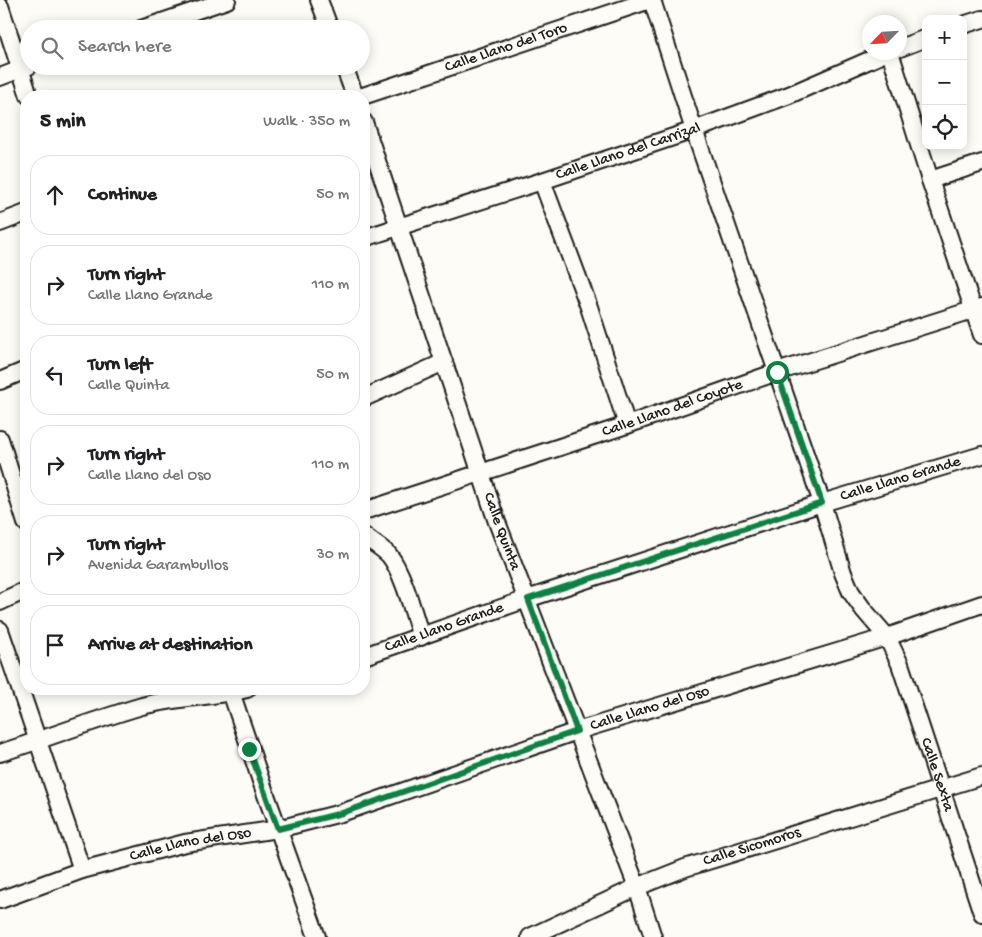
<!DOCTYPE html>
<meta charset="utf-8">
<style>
body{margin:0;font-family:"Gochi Hand",sans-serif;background:#f2f2f2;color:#202124}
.controls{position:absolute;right:15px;top:15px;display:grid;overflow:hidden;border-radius:10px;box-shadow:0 2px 12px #0003}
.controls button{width:45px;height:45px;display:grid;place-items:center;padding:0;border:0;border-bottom:1px solid #e0e0e0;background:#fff;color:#202124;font:25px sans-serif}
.compass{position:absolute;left:862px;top:15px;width:45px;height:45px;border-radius:50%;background:#fff;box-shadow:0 2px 12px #0003;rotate:245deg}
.stop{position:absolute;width:15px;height:15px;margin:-11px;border:4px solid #0b8043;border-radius:50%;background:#fff}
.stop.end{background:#0b8043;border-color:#fff;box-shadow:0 1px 5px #0008}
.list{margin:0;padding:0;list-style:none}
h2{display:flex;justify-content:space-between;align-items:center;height:65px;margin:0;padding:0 20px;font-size:21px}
h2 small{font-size:16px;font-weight:400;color:#757577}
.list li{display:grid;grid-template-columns:32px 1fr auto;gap:15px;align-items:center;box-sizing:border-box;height:80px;margin:0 10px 10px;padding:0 10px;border:1px solid #e0e0e0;border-radius:20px}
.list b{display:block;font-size:19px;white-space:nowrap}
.list p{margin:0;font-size:16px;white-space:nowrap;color:#757577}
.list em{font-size:16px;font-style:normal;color:#757577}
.icon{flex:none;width:28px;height:28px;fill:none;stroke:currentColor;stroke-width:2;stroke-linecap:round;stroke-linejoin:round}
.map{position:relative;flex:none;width:982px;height:937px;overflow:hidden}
.search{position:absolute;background:#fff;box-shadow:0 2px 12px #0003;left:20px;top:20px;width:350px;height:55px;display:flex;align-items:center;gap:12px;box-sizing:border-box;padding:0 18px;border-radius:28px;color:#757577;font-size:19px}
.panel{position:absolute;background:#fff;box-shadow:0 2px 12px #0003;left:20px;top:90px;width:350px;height:605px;border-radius:20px}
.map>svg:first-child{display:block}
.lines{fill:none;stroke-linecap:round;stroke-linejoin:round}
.street-casing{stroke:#1c1c1c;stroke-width:20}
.street{stroke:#fdfcf7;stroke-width:16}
.route{stroke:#0b8043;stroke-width:6}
.labels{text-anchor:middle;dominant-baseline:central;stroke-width:4;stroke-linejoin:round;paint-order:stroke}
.street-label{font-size:16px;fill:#1c1c1c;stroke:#fdfcf7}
</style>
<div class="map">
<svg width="982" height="937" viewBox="0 0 982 937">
<rect width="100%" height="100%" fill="#fdfcf7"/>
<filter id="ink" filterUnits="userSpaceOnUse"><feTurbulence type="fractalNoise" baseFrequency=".02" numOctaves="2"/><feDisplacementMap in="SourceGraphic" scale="10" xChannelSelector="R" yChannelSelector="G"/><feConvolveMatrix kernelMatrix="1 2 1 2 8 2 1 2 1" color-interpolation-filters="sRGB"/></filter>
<g filter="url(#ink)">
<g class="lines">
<g class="street-casing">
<g id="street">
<path d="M319 0 330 29"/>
<path id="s1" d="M652 0 694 130 822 503 843 573 851 592 863 609 887 637 900 664 982 913"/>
<path d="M0 6 29 96"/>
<path d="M963 25 982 19"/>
<path d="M141 29 227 0"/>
<path d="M900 48 926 38"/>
<path d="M890 52 930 180 982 335"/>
<path d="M344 66 355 96"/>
<path d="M0 77 29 66"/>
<path id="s2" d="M363 96 650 0"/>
<path id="s3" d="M364 122 497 522 637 887 653 937"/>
<path d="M930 180 982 163"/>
<path d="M542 181 589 307 627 425"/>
<path d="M0 223 26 213"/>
<path id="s4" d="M364 238 542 181 694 130 789 95 888 52"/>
<path d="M0 381 26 370"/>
<path d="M364 398 444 362"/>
<path d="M0 439 26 523"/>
<path id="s5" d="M364 511 627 425 777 372 982 307"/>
<path d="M364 536C372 542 382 548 389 555 403 572 414 615 421 637"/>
<path d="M0 602 26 590"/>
<path d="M0 630 82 870"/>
<path id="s6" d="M364 656 527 599 822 503 982 455"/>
<path d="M230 689 261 781 317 937"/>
<path d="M0 753C47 738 94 720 142 706 177 697 213 697 247 689"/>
<path id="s7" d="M0 900 82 870 185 843 278 829 341 813 577 731 887 637 982 604"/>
<path id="s8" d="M530 937 637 887 685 868 982 776"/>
</g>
</g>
<use href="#street" class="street"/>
</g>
</g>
<g class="lines" filter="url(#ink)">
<path class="route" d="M249 749 278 829 342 813 577 731 528 599 822 503 777 372"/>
</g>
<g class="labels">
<g class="street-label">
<text stroke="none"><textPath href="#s2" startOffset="151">Calle Llano del Toro</textPath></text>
<text stroke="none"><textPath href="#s4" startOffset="278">Calle Llano del Carrizal</textPath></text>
<text stroke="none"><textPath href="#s5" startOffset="325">Calle Llano del Coyote</textPath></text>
<text stroke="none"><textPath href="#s6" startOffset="565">Calle Llano Grande</textPath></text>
<text stroke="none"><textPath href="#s3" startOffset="432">Calle Quinta</textPath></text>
<text stroke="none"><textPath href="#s6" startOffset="85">Calle Llano Grande</textPath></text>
<text stroke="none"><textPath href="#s7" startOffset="679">Calle Llano del Oso</textPath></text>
<text stroke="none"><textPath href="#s1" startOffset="829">Calle Sexta</textPath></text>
<text stroke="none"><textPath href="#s7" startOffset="199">Calle Llano del Oso</textPath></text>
<text stroke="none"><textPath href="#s8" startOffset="240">Calle Sicomoros</textPath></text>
</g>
</g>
</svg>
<div class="controls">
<button>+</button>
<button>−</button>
<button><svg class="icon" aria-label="locate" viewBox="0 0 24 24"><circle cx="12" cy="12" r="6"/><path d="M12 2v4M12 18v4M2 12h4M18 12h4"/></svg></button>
</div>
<svg class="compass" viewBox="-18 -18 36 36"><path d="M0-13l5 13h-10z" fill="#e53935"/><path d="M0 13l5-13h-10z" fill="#757577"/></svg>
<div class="stop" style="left:777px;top:372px"></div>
<div class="stop end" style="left:249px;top:749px"></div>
<div class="search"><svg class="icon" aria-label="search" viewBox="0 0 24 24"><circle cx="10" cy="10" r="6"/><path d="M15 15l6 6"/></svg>Search here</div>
<section class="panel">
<h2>5 min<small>Walk · 350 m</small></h2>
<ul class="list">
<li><svg class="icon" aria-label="ahead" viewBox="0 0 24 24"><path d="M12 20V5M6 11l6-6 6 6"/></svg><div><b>Continue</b></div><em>50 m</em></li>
<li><svg class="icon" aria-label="right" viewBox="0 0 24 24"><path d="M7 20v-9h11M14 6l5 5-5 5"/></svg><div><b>Turn right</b><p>Calle Llano Grande</p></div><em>110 m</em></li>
<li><svg class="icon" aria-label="left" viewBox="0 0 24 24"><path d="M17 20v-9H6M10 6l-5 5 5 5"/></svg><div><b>Turn left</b><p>Calle Quinta</p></div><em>50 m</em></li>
<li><svg class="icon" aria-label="right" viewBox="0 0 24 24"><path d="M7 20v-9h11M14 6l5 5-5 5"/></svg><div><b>Turn right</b><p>Calle Llano del Oso</p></div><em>110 m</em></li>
<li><svg class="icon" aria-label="right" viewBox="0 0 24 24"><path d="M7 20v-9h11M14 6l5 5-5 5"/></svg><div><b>Turn right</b><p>Avenida Garambullos</p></div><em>30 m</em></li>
<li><svg class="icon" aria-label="arrive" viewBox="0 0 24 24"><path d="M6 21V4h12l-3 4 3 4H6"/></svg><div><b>Arrive at destination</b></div></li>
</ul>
</section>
</div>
